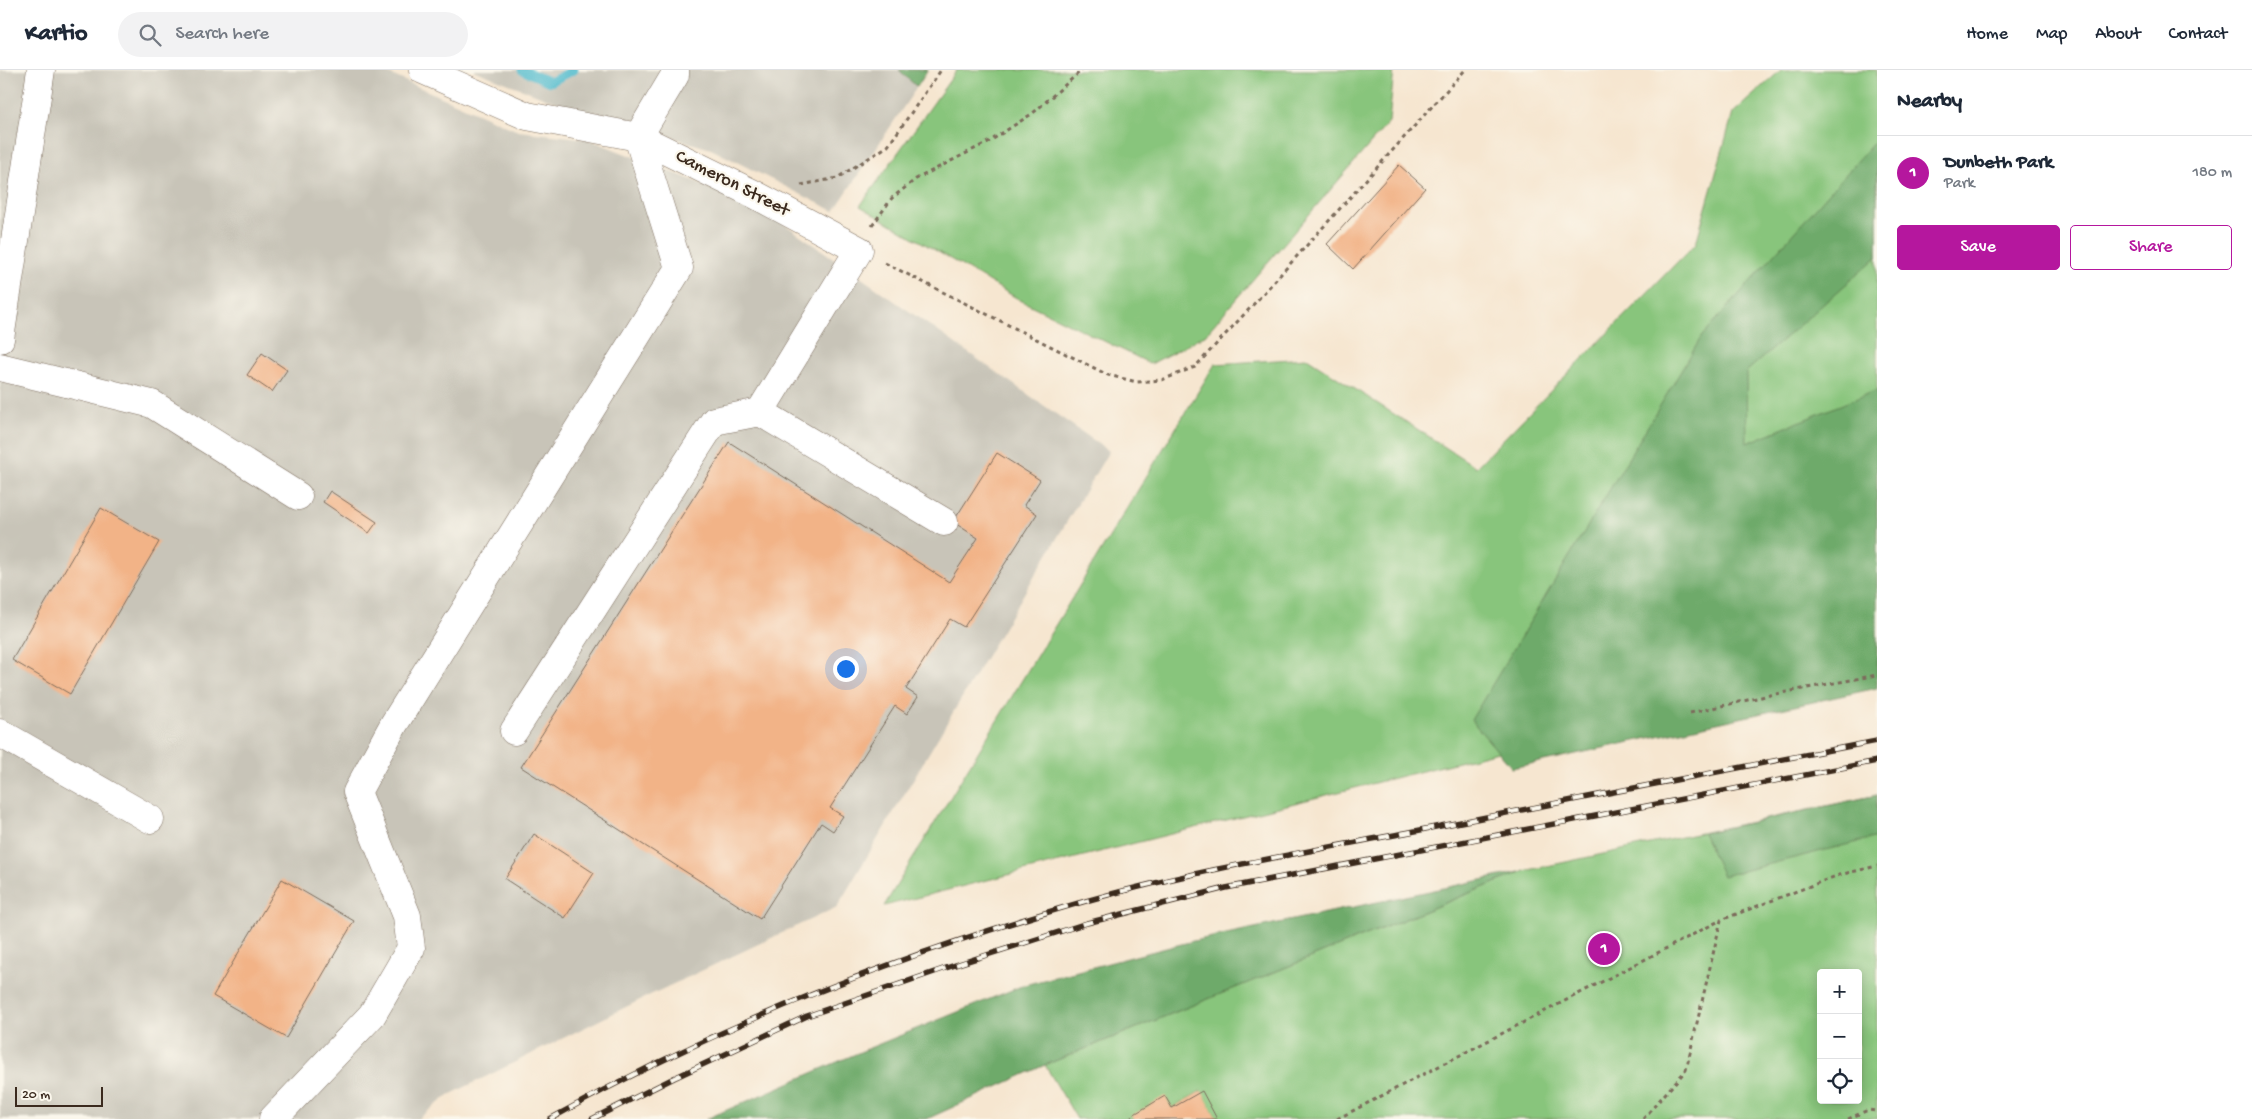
<!DOCTYPE html>
<meta charset="utf-8">
<style>
body{margin:0;font-family:"Gochi Hand",sans-serif;background:#f2f2f3;color:#1f2937}
.controls{position:absolute;right:15px;bottom:15px;display:grid;overflow:hidden;border-radius:5px;box-shadow:0 2px 12px #0003}
.controls button{width:45px;height:45px;display:grid;place-items:center;padding:0;border:0;border-bottom:1px solid #e0e1e3;background:#fff;color:#1f2937;font:25px sans-serif}
.scale{position:absolute;left:15px;bottom:12px;width:88px;box-sizing:border-box;padding-left:5px;border:2px solid #3b2a1e;border-top:0;font-size:14px;line-height:18px;white-space:nowrap;color:#3b2a1e;-webkit-text-stroke:4px #fbf7ec;paint-order:stroke}
.you{position:absolute;left:845px;top:598px;width:18px;height:18px;margin:-12px;border:4px solid #fff;border-radius:50%;background:#1a73e8;box-shadow:0 0 0 8px #1a73e833}
.badge{display:grid;place-items:center;width:32px;height:32px;border-radius:50%;background:#b5179e;color:#fff;font-size:16px;font-weight:700}
.pin{position:absolute;translate:-50% -50%;border:2px solid #fff;box-shadow:0 1px 5px #0006}
.list{margin:0;padding:0;list-style:none}
h2{display:flex;justify-content:space-between;align-items:center;height:65px;margin:0;padding:0 20px;font-size:21px}
h2 small{font-size:16px;font-weight:400;color:#747a83}
.list li{display:grid;grid-template-columns:32px 1fr auto;gap:15px;align-items:center;box-sizing:border-box;height:75px;padding:0 20px;border-top:1px solid #e0e1e3}
.list b{display:block;font-size:19px;white-space:nowrap}
.list p{margin:0;font-size:16px;white-space:nowrap;color:#747a83}
.list em{font-size:16px;font-style:normal;color:#747a83}
.actions{display:flex;gap:10px;padding:15px 20px}
.actions a{flex:1;padding:11px 0;border:1px solid #b5179e;border-radius:5px;text-align:center;font-size:18px;color:#b5179e}
.actions .main{background:#b5179e;color:#fff}
.icon{flex:none;width:28px;height:28px;fill:none;stroke:currentColor;stroke-width:2;stroke-linecap:round;stroke-linejoin:round}
.map{position:relative;flex:none;width:1877px;height:1049px;overflow:hidden}
header{display:flex;align-items:center;gap:30px;box-sizing:border-box;height:70px;padding:0 25px;background:#fff;border-bottom:1px solid #e0e1e3}
header strong{font-size:24px}
nav{display:flex;gap:28px;margin-inline-start:auto;font-size:18px}
.search{width:350px;height:45px;background:#f2f2f3;display:flex;align-items:center;gap:12px;box-sizing:border-box;padding:0 18px;border-radius:28px;color:#747a83;font-size:19px}
main{display:flex}
aside{flex:1;background:#fff}
.map>svg:first-child{display:block}
.industrial{fill:#c8c4b8}
.green{fill:#88c57b;stroke:#62784c;fill-rule:evenodd}
.forest{fill:#6eaa6b;stroke:#546a44}
.lines{fill:none;stroke-linecap:round;stroke-linejoin:round}
.stream{stroke:#51bbcd;stroke-width:9}
.building{fill:#f2b387}
.minor-casing{stroke:#7c6c5c;stroke-width:29}
.path{stroke:#7c6c5c;stroke-width:3;stroke-dasharray:4 4;stroke-linecap:butt}
.minor{stroke:#fff;stroke-width:28}
.rail-casing{stroke:#3b2a1e;stroke-width:5.5}
.rail{stroke:#fbf7ec;stroke-width:4;stroke-dasharray:11;stroke-linecap:butt}
.labels{text-anchor:middle;dominant-baseline:central;stroke-width:4.5;stroke-linejoin:round;paint-order:stroke}
.street-label{font-size:19px;fill:#3b2a1e;stroke:#fbf7ec}
</style>
<header>
<strong>Kartio</strong>
<div class="search"><svg class="icon" aria-label="search" viewBox="0 0 24 24"><circle cx="10" cy="10" r="6"/><path d="M15 15l6 6"/></svg>Search here</div>
<nav><a>Home</a><a>Map</a><a>About</a><a>Contact</a></nav>
</header>
<main>
<div class="map">
<svg width="1877" height="1049" viewBox="0 0 1877 1049">
<rect width="100%" height="100%" fill="#fbf7ec"/>
<filter id="ink" filterUnits="userSpaceOnUse"><feTurbulence type="fractalNoise" baseFrequency=".02" numOctaves="2"/><feDisplacementMap in="SourceGraphic" scale="10" xChannelSelector="R" yChannelSelector="G"/><feConvolveMatrix kernelMatrix="1 2 1 2 8 2 1 2 1" color-interpolation-filters="sRGB"/></filter>
<filter id="wash" filterUnits="userSpaceOnUse"><feTurbulence type="fractalNoise" baseFrequency=".0096" numOctaves="4" result="noise"/><feDisplacementMap in="SourceGraphic" scale="20" xChannelSelector="R" yChannelSelector="G"/><feGaussianBlur stdDeviation="1.12" result="paint"/><feColorMatrix in="noise" values="0 0 0 0 0 0 0 0 0 0 0 0 0 0 0 0 0 1.4 0 .05"/><feComposite in="paint" operator="in"/></filter>
<g filter="url(#wash)">
<rect width="100%" height="100%" fill="#f6e6d0"/>
<path class="industrial" d="M0 0H380L518 61 588 69 760 137 1109 381 837 837 648 926 449 1025 418 1049H0Z
M473 0H899L917 17 834 141 711 79 561 34Z"/>
<path class="green" d="M957 0H1394L1389 52 1205 265 1151 294 1020 230 860 136Z
M1781 0H1877V343L1542 671 884 836 1215 294 1307 288 1476 397 1696 173 1733 43Z
M1877 725V1049H1217L1201 1021 1172 1038 1165 1027 1133 1049H1077L1045 995 1524 801ZM1821 903H1858V1030H1821Z"/>
<path class="forest" d="M899 0H928L917 17Z
M1877 69V187L1746 302 1747 373 1877 320V618L1512 698 1471 650 1702 266Z
M1877 725V767L1723 806 1703 763Z
M1524 801 1045 995 927 1049H706L867 979 1024 915 1193 871Z"/>
<g class="lines">
<path class="stream" d="M522 0 550 12 574 0"/>
</g>
<g id="blocks">
<path class="building" d="M1399 95 1425 118 1353 199 1327 174Z
M262 283 287 300 272 322 247 305Z
M729 372 949 512 978 468 953 452 997 383 1040 410 1024 435 1037 444 964 557 950 549 906 619 918 627 907 644 895 636 830 738 843 746 833 761 821 753 760 849 521 697Z
M330 421 377 452 369 463 323 432Z
M101 438 159 472 70 624 12 590Z
M534 764 594 803 565 848 505 809Z
M282 809 354 851 286 968 213 926Z
M1202 1021 1217 1049H1133L1131 1046 1165 1026 1172 1038Z"/>
</g>
</g>
<g filter="url(#ink)">
<use href="#blocks" fill-opacity="0" stroke="#7c6c5c" stroke-width="1"/>
<g class="lines">
<g class="minor-casing">
<path id="minor" d="M423 0 527 46 638 67 754 124 859 180 760 342
M0 269 41 0
M0 297 152 334 298 426
M514 661 714 351 760 342 944 452
M0 663 150 749
M273 1049 372 945 411 878 407 846 357 722 394 654 679 198 638 67 675 5V0"/>
</g>
<path class="path" d="M801 115 837 108 888 76 941 0
M872 156 892 128 916 109 990 71 1033 43 1082 0
M885 193 1108 305 1137 312 1162 310 1195 297 1252 236 1465 0
M1690 643 1770 625 1877 605
M1337 1049 1721 850
M1643 1049 1686 1000 1721 850 1839 805 1877 796
M1848 1049 1868 1040 1877 1041"/>
<use href="#minor" class="minor"/>
<g class="rail-casing">
<path id="rail" d="M550 1049C713 958 893 887 1072 835 1181 803 1294 784 1405 763 1562 732 1720 701 1877 671
M592 1049 674 1008 807 946 946 898 1087 853 1226 818 1877 691"/>
</g>
<use href="#rail" class="rail"/>
</g>
</g>
<g class="labels">
<g class="street-label">
<text transform="translate(732 114) rotate(27)">Cameron Street</text>
</g>
</g>
</svg>
<div class="controls">
<button>+</button>
<button>−</button>
<button><svg class="icon" aria-label="locate" viewBox="0 0 24 24"><circle cx="12" cy="12" r="6"/><path d="M12 2v4M12 18v4M2 12h4M18 12h4"/></svg></button>
</div>
<div class="scale">20 m</div>
<div class="you"></div>
<div class="pin badge" style="left:1604px;top:879px">1</div>
</div>
<aside>
<h2>Nearby<small></small></h2>
<ul class="list">
<li><span class="badge">1</span><div><b>Dunbeth Park</b><p>Park</p></div><em>180 m</em></li>
</ul>
<div class="actions"><a class="main">Save</a><a>Share</a></div>
</aside>
</main>
